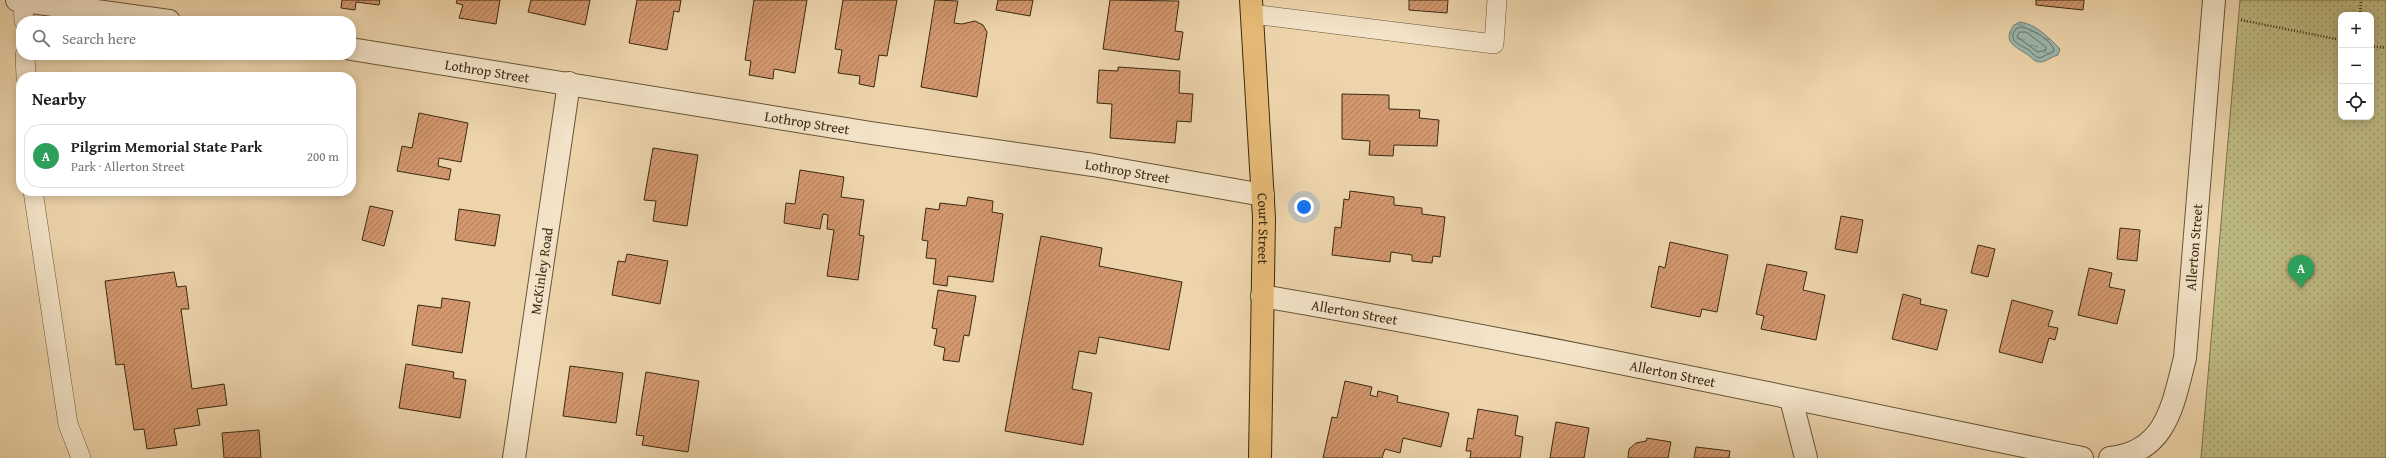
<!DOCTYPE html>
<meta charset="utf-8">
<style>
body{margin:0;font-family:"Gentium Book Plus",serif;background:#f6f6f6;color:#202124}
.controls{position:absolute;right:12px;top:12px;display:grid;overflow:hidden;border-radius:8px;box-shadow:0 2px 10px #0003}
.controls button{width:36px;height:36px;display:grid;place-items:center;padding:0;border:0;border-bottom:1px solid #e0e0e0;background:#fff;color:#202124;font:20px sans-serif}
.you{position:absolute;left:1304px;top:207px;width:14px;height:14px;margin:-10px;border:3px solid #fff;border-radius:50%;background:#1a73e8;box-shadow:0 0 0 6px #1a73e833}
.badge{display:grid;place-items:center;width:26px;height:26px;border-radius:50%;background:#8f2418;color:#fff;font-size:13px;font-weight:700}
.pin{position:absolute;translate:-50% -33px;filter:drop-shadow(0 1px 2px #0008)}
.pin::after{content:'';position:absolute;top:21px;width:14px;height:12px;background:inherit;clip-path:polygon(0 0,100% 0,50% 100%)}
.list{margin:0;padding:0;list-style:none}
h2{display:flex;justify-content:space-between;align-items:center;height:52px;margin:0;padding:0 16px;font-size:17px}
h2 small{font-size:13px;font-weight:400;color:#757577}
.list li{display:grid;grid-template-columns:26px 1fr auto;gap:12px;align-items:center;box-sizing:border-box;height:64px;margin:0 8px 8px;padding:0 8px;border:1px solid #e0e0e0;border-radius:16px}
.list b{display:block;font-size:15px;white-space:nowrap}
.list p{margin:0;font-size:13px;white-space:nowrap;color:#757577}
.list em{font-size:13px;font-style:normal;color:#757577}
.icon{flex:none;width:22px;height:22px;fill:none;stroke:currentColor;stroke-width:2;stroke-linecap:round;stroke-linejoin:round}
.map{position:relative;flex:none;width:2386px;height:458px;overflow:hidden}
.search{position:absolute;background:#fff;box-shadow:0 2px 10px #0003;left:16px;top:16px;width:340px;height:44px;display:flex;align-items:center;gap:10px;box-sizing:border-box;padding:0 14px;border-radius:16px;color:#757577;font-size:15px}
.panel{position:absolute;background:#fff;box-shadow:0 2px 10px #0003;left:16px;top:72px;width:340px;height:124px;border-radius:16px}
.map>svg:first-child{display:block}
.park{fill:url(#park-dots);stroke:#7c724b;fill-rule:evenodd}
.water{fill:url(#water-ripples);stroke:#747e71}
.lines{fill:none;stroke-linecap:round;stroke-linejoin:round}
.shore{stroke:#6a7061;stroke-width:1}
.building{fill:url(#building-hatch);stroke:#3a2912}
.service-casing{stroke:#675438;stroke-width:20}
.minor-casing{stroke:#675438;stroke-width:24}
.primary-casing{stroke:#3a2912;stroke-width:24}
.path{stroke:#3a2912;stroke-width:2.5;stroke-dasharray:1 2;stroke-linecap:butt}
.service{stroke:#f3e3c8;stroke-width:19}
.minor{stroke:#f3e3c8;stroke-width:22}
.primary{stroke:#e6ba76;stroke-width:22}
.labels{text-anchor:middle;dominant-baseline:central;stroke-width:3;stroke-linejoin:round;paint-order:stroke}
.street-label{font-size:14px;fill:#3a2912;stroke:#f3e3c8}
</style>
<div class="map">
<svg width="2386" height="458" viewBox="0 0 2386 458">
<defs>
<pattern id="park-dots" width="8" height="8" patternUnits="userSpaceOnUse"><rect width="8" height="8" fill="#bfbb84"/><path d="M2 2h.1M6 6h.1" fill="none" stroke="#9c986b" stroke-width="1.8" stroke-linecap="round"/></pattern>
<pattern id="water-ripples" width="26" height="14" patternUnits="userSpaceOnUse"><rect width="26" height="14" fill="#9ab7b0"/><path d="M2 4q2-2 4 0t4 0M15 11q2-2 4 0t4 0" fill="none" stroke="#7f958e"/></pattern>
<pattern id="building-hatch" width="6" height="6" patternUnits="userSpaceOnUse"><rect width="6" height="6" fill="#d4986f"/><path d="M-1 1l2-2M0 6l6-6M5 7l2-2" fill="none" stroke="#ad7c5a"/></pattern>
</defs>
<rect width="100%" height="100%" fill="#edd4ab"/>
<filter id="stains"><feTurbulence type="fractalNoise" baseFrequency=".005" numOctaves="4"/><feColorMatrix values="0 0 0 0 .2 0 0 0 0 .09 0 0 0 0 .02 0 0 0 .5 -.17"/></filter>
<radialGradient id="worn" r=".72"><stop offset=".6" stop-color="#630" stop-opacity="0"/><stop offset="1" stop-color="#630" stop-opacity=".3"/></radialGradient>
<path class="park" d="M2240 0H2386V458H2201ZM2341 15H2371V117H2341Z"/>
<path class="water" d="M2020 22C2036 24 2049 38 2060 49L2058 55C2052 56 2048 61 2041 62 2033 62 2031 56 2025 53 2012 45 2003 40 2014 25Z"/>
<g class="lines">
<path class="shore" d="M2021 27C2031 28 2053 41 2054 51L2040 58C2034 57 2032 52 2027 49 2018 44 2007 40 2016 29Z
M2020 32H2026L2046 47V50L2038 52 2017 37Z"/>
</g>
<path class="building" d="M342 0H380L379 5 356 2 355 10 341 8Z
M457 0H500L496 24 459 18 463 5 456 3Z
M531 0H590L585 25 528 12Z
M637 0H681L679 12 674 11 667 50 629 43Z
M754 0H807L795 73 774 69 773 79 749 75 751 61 745 60Z
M843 0H897L887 56 879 55 874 87 859 84 860 76 838 73 842 50 835 49Z
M935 0 958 1 954 23 962 24 975 21 983 25 987 32 977 97 921 87Z
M998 0H1033L1030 16 996 10Z
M1110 0 1179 1 1175 31 1183 32 1179 60 1103 49Z
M1409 0H1448L1447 13 1409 10Z
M2036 0H2084L2083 10 2036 5Z
M1118 67 1180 71 1179 93 1193 94 1191 122 1177 121 1175 143 1110 138 1112 104 1097 103 1099 70 1118 71Z
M1342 94 1389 95V109L1420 110 1419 118 1439 120 1437 146 1394 145 1393 156 1369 155 1370 141 1342 139Z
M419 113 468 123 461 162 439 158 438 166 451 169 449 180 397 171 402 146 412 148Z
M653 148 698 155 687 226 653 221 656 201 644 200Z
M800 170 844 177 841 197 864 200 859 235 864 236 858 280 827 276 834 230 827 229 828 215 823 214 820 229 784 223 786 203 795 204Z
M1350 191 1394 197V205L1422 208V214L1445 217 1440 257 1433 256 1432 263 1412 261V255L1391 252 1390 262 1332 255 1335 227 1341 228 1344 199 1349 200Z
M968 197 993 201 992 212 1003 214 993 282 948 276 947 286 933 284 936 259 926 258 928 241 922 240 926 208 939 210 940 203 966 206Z
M370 206 393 211 384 246 362 240Z
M459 209 500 215 495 246 455 240Z
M1841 216 1863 220 1857 253 1835 249Z
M2120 228 2140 230 2137 261 2117 259Z
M1041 236 1102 248 1099 266 1182 282 1169 350 1099 337 1096 354 1079 351 1072 389 1092 393 1083 445 1005 431Z
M1670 242 1728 255 1717 312 1702 309 1700 317 1651 307 1659 266 1665 268Z
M1978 245 1995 249 1988 277 1971 273Z
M627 254 668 261 660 304 612 295 618 261 625 262Z
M1767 264 1807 272 1803 290 1825 295 1816 340 1761 329 1764 316 1756 314Z
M2089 268 2112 273 2109 287 2125 290 2117 324 2078 315Z
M174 272 177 287 186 286 189 309H181L192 389 224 384 227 405 197 409 200 425 174 429 177 445 147 449 144 429 134 430 124 364 116 365 105 281Z
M938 290 976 296 969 336 964 335 959 362 943 360 945 348 934 345 937 329 932 328Z
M1903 294 1921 299 1920 304 1947 310 1937 350 1892 339Z
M442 298 470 302 462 353 412 345 418 305 441 308Z
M2012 300 2053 311 2048 326 2058 328 2055 340 2049 338 2042 363 1999 352Z
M406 364 454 372 453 378 466 380 460 418 399 408Z
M570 366 623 373 616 423 563 416Z
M646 372 699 381 688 452 642 445 644 436 636 435Z
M1345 381 1372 387 1370 395 1377 397 1378 391 1398 396 1397 402 1449 413 1441 447 1403 438 1400 453 1385 449 1382 458H1323L1332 417 1337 418Z
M1478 409 1518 416 1515 435 1523 437 1520 458H1470L1471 451H1466L1468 438 1473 439Z
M1556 422 1589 428 1584 458H1550Z
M259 430 261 458H224L222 433Z
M1647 438 1671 442 1668 458H1628L1629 449 1636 443 1646 441Z
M1696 447 1730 451 1729 458H1694Z"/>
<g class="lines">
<g class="service-casing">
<path id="service" d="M23 1 24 21
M1252 14 1494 44 1497 0
M25 55 26 77
M33 191 68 424 81 458"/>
</g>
<g class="minor-casing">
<g id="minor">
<path d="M17 0 169 21"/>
<path id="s1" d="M351 49 871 133 1093 165 1263 195"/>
<path id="s2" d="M1262 296C1537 343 1809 402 2082 458"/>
<path d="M1791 399 1806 458"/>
<path id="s3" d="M514 458 569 83"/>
<path id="s4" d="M2110 458C2167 452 2173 404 2185 358L2214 0"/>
</g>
</g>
<g class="primary-casing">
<g id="primary">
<path id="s5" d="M1251 0 1264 218 1260 458"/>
</g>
</g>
<path class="path" d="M2360 15 2361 0
M2241 20 2341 40
M2371 46 2386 48"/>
<use href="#service" class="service"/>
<use href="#minor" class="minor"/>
<use href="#primary" class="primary"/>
</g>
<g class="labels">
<g class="street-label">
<text stroke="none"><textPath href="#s1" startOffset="138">Lothrop Street</textPath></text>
<text stroke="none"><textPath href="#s1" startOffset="462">Lothrop Street</textPath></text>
<text stroke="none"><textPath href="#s1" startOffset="786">Lothrop Street</textPath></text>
<text stroke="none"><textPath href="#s5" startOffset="229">Court Street</textPath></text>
<text stroke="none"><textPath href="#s4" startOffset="247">Allerton Street</textPath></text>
<text stroke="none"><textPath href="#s3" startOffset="189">McKinley Road</textPath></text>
<text stroke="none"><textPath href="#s2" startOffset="94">Allerton Street</textPath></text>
<text stroke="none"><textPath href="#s2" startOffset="418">Allerton Street</textPath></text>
</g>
</g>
<rect width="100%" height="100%" filter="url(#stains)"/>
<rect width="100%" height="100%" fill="url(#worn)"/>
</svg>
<div class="controls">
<button>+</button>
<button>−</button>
<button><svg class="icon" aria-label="locate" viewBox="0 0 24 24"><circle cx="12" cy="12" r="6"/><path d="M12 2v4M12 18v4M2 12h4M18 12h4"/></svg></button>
</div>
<div class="you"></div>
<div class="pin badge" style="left:2301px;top:288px;background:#2e9e5b">A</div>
<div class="search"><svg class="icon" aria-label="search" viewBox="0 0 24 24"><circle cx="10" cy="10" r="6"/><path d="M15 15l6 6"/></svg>Search here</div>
<section class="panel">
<h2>Nearby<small></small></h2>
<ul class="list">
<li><span class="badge" style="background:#2e9e5b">A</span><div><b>Pilgrim Memorial State Park</b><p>Park · Allerton Street</p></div><em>200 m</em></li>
</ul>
</section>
</div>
